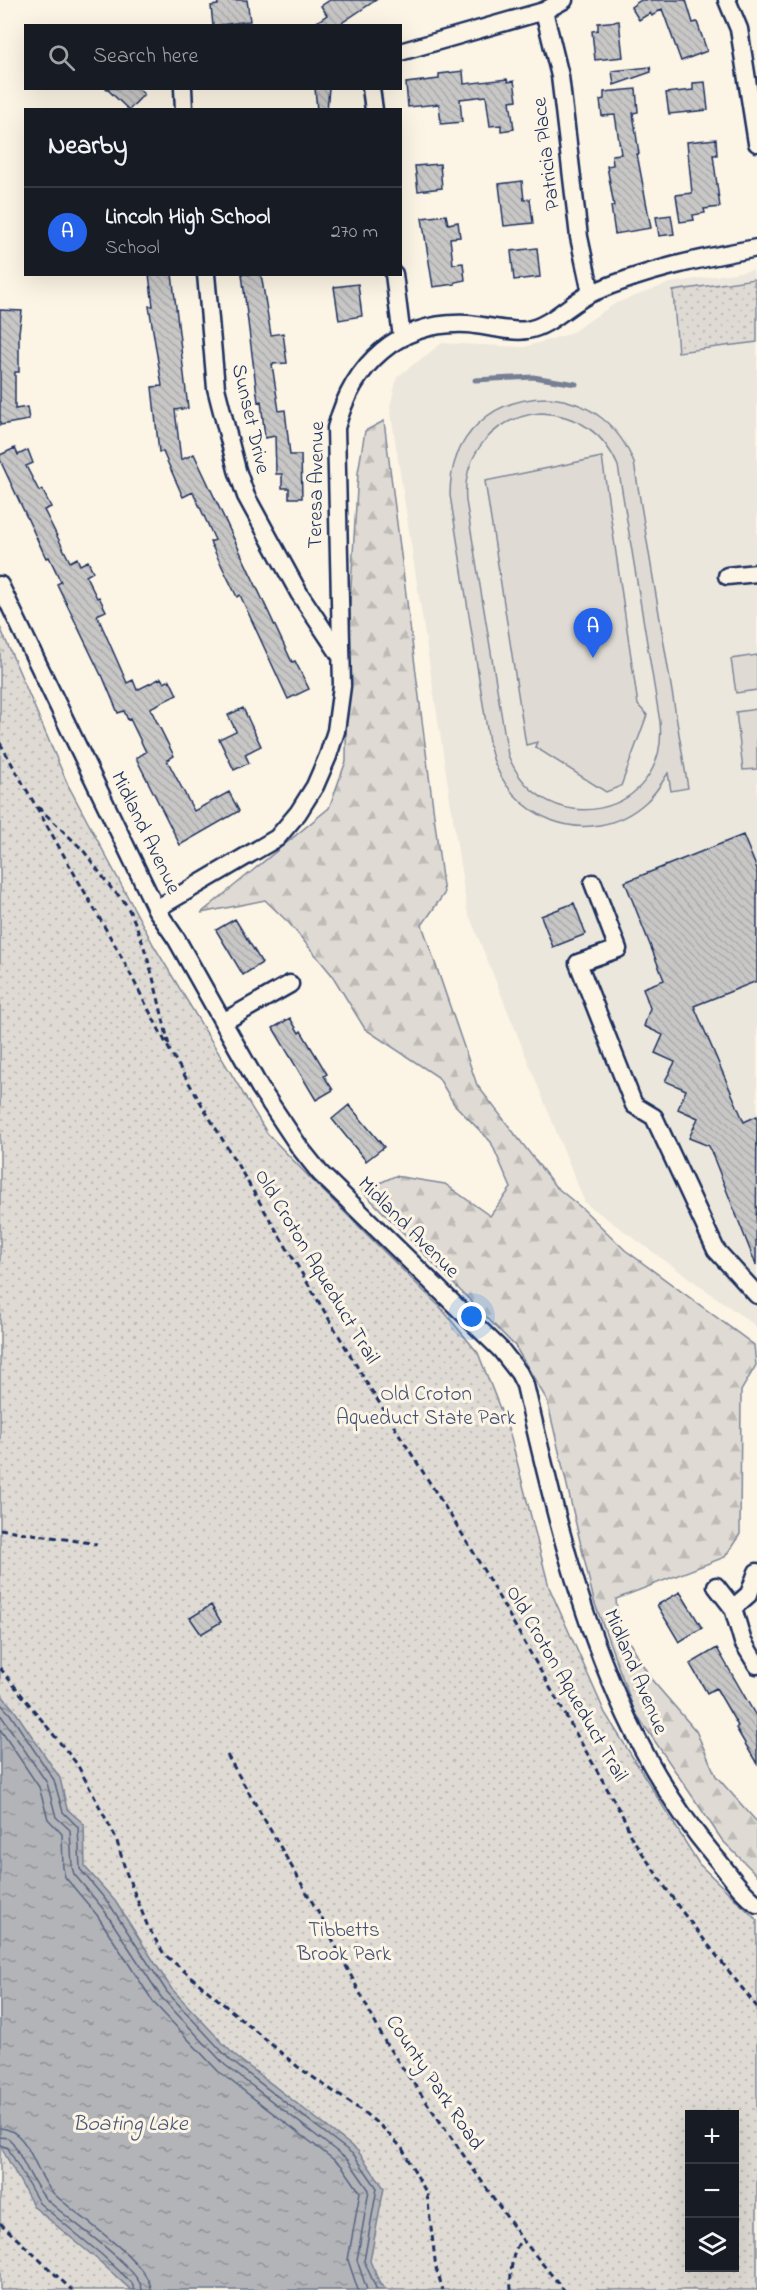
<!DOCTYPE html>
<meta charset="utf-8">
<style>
body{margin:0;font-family:"Indie Flower",sans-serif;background:#242831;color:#f1f3f6}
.controls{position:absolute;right:18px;bottom:18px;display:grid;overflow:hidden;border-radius:0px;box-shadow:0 6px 24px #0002}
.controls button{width:54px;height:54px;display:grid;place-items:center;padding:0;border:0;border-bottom:2px solid #363941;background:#171b24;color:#f1f3f6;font:30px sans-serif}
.you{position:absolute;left:472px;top:1317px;width:21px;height:21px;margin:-15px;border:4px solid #fff;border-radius:50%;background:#1a73e8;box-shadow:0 0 0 9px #1a73e833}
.badge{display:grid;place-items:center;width:39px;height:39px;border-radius:50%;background:#2563eb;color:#fff;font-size:20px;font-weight:700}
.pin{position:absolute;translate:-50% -50px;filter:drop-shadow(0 2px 3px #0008)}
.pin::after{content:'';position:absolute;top:32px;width:21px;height:18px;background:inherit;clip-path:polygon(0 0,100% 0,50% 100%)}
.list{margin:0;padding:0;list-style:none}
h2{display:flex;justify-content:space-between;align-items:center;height:78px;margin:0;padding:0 24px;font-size:26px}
h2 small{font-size:20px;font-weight:400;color:#9ea1a6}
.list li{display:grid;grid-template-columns:39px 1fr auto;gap:18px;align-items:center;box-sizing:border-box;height:90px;padding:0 24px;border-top:2px solid #363941}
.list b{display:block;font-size:22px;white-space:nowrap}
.list p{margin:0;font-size:20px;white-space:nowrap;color:#9ea1a6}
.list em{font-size:20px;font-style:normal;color:#9ea1a6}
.icon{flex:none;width:33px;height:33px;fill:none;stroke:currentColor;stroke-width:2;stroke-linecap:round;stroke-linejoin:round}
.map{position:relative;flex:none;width:757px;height:2290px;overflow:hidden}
.search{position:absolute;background:#171b24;box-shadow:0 6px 24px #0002;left:24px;top:24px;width:378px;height:66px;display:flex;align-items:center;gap:15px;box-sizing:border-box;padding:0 21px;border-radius:0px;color:#9ea1a6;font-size:22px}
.panel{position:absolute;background:#171b24;box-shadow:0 6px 24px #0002;left:24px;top:108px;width:378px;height:168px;border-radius:0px}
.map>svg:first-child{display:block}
.built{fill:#ece7dc}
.forest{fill:url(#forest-firs);stroke:#7d8599;stroke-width:1.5}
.park{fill:url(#park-dots);stroke:#7d8599;stroke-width:1.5;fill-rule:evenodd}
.garden{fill:#dfdbd4;stroke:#7d8599;stroke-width:1.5;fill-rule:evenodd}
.water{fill:url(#water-ripples);stroke:#767f94;stroke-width:1.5}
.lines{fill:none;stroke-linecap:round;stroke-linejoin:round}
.shore{stroke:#576482;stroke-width:1.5}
.stream{stroke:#767f94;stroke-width:5}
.building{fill:url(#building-back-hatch);stroke:#1b2f5e;stroke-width:1.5}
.minor-casing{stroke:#1b2f5e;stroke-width:21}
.path{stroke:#1b2f5e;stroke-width:3;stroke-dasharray:6 4.5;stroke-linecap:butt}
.minor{stroke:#fcf5e5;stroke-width:16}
.labels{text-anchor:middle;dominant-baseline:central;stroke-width:6;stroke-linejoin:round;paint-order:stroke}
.street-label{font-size:21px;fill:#1b2f5e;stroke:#fcf5e5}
.park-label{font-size:21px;fill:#425176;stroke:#fcf5e5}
.water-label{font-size:22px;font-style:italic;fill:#485779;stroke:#fcf5e5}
</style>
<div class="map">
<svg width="757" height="2290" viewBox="0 0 757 2290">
<defs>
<pattern id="forest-firs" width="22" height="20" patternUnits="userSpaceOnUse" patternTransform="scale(1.5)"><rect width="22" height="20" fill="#dfdbd4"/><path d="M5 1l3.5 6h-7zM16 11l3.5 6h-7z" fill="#bfbcb8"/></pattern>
<pattern id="park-dots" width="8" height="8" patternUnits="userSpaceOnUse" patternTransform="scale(1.5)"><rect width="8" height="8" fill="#dfdbd4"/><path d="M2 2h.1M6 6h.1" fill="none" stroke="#bfbcb8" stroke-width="1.8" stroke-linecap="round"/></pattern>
<pattern id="water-ripples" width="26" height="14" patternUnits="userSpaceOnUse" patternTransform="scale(1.5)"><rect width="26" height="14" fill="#b2b4b8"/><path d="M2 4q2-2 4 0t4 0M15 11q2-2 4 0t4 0" fill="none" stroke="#909399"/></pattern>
<pattern id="building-back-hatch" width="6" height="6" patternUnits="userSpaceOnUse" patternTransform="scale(1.5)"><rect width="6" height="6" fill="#c8c7c6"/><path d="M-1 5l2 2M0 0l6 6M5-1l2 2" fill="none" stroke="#ababac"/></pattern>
</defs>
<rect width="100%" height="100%" fill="#fcf5e5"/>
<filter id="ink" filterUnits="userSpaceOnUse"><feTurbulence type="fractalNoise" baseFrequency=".0167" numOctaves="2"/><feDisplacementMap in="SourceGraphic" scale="12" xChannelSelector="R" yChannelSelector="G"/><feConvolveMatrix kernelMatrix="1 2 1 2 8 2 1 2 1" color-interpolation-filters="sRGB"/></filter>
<g filter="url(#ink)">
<path class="built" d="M753 270 757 300V1327L585 1203 467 910 390 407 397 377 442 343 524 347 569 334 616 303 670 283Z"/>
<path class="forest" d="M384 421 444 894 422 925 477 1085 555 1186 584 1210 625 1250 754 1345 756 1365 741 1391 740 1534 725 1557 616 1599 618 1623 651 1679 696 1731 716 1776 757 1822V1875L722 1840 635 1712 594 1601 547 1400 515 1346 362 1191 395 1176 445 1184 490 1216 511 1188 491 1142 454 1104 438 1077 365 1029 332 975 289 923 265 900 201 913 329 808 346 761 347 651 358 473 365 431Z"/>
<path class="park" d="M754 279 757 300V342L678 352 673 291Z
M0 627 68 785 154 946 267 1133 313 1181 441 1308 478 1353 510 1434 549 1587 605 1713 699 1864 757 1920V2290H0ZM690 2114H734V2268H690Z"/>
<path class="garden" d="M550 398C590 402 619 425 634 463L688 788 671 791 668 773C662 783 655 794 646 802 589 853 506 819 490 748L450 495C450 436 491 397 550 398ZM541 413C577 415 603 431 618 466L660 722C670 817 544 845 508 755L466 501C462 454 494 417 541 413Z
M602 457 638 705 647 715 621 786 606 792 535 747 537 742 526 745 485 481Z
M757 655V690L736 693 731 659Z
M757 709V769L743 770 736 712Z"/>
<path class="water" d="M0 1693 15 1711 60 1778 67 1809 84 1824 85 1867 115 1901 171 1988 234 2055 358 2151 384 2188 370 2261 380 2284 387 2290H131L98 2260 34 2207 0 2145Z"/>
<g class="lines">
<path class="shore" d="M0 1703 10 1714 54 1780 63 1812 78 1827 80 1869 110 1905 167 1992 230 2060 354 2155 377 2188 364 2261 377 2290
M0 1714 47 1783 56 1817 70 1830 72 1867 74 1874 104 1910 161 1997 225 2065 348 2160 369 2190 357 2260 367 2290
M0 1729 39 1787 48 1819 62 1834 63 1868 65 1877 97 1915 154 2003 218 2071 342 2166 360 2192 348 2260 358 2290
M0 2128C30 2129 35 2175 53 2193 74 2214 150 2262 151 2290
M0 2137 8 2138 13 2143C22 2158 35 2188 46 2199 64 2217 141 2268 142 2290
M0 2145 8 2148 39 2203 102 2255 132 2283 134 2290"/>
<path class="stream" d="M475 380 533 377 576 384"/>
</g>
<path class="building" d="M217 0H247L250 21 213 26 211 6 218 5Z
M330 0H376L337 26H311L327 15 321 6Z
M641 0H686L693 23 697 22 707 51 681 61 662 9 652 16 650 13 639 20 631 7Z
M619 21 623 57 595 60 592 31 598 30V23Z
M650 67 651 72 614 85 612 71Z
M463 71 464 84 507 79 508 82 514 81 517 100 510 101 514 129 501 131V125L490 126 486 96 460 99 462 122 441 124 439 104 408 107 406 83 439 79V74Z
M705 82 708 110 669 114 666 93 693 90V83Z
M106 88H137L144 94 129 110Z
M315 88H329L327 110H317Z
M636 89 638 112 633 113 639 154H637L651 228 615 234 611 206H614L607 166 613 165 612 155 621 154 615 115 602 116 600 100 604 99V92Z
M716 139 717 155H713L720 207 704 209 705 213 693 215 694 220 680 222 676 195 692 193 687 142Z
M440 164 442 188 418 191 415 166Z
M522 181 524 200 530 199 533 223 504 226 499 184Z
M446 215 448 224 458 222 460 237 450 238 453 264 463 263 465 280 455 282V284L433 287 422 218Z
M671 215 674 234 659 236 656 217Z
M537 248 540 277 514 280 511 251Z
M149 274H172L188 408 175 410 181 460 194 454 292 662 295 661 309 689 288 699 240 595 237 597 210 542 215 540 193 492 183 497 163 452H159L152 387 162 386 149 306H153Z
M242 274H261L271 335 283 333 287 363 272 364 279 411 285 410 290 455H301L302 498H289V488H282V474H276L275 436 265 438 261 401 258 402Z
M358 284 362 316 339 320 334 287Z
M0 310 22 311 19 332V372H15V409L27 407 29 420 0 425Z
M15 448 18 455 28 450 33 463 26 466 39 491 42 489 51 507 44 510 70 562 77 558 80 565 88 561 93 572 86 576 97 598 99 597 106 611 97 615 127 683 133 680 137 690 161 678 164 683 170 680 177 695 150 708 174 756 167 760 194 811 229 792 239 811 180 845 136 758 146 752 130 719 128 720 124 711 118 713 102 675H101L57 584 61 582 49 557 46 558 0 460V455Z
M243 708 261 746 245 754 249 763 234 770 219 739 236 731 228 715Z
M743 835 757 869V981L694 1006 744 1122 757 1116 756 1265 709 1146 689 1138 698 1118 678 1109 686 1090 665 1081 675 1062 655 1053 663 1035 644 1026 650 1008 643 988 664 980 625 882Z
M574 903 586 934 553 947 541 916Z
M235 919 262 963 243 975 216 930Z
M290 1018 299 1033 301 1031 327 1074 324 1076 333 1090 316 1100 273 1028Z
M349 1105 384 1147 366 1161 332 1119Z
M680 1592 702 1628 679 1642 657 1605Z
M211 1605 221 1622 201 1634 190 1618Z
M717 1648 757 1718V1764L736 1728 738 1726 716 1688 707 1693 690 1664Z"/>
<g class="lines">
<g class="minor-casing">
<path id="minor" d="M727 0 739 29 757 143
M544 11 560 76 579 237 591 293
M400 52 544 11 564 0
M183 88 184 110
M371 88 374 110
M206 274 216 388 237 470 246 496 299 593 340 655
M394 274 402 338
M727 576 757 573
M0 585 156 909 177 940 260 1088 300 1148 320 1173 501 1350 519 1373 525 1385C564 1551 602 1723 715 1857 729 1873 739 1891 757 1904
M593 883 618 949 578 963 634 1105 654 1117 716 1250 757 1295
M156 909 277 838 298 813 315 786 328 756 336 731 342 686 336 428C353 364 398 321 467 324 484 325 512 333 527 330 552 326 571 301 594 292 646 270 701 258 757 248
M223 1022 290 984
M757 1572 749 1594 733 1608 743 1642 757 1665
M716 1586 733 1608"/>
</g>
<path class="path" d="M0 743 121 956 170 1051 368 1385 471 1548 626 1822 630 1835 680 1909 757 2007
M38 807 83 850 114 892C140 905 162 1015 169 1046
M0 1529 97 1544
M0 1668 77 1764 116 1838 126 1872 148 1927 164 1954 298 2067 362 2111 383 2128 402 2148 427 2194 436 2268 443 2290
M227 1755 322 1919 386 2044 522 2239 564 2290
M0 2223 72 2290
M511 2290C510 2275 511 2251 522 2239"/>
<use href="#minor" class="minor"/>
</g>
</g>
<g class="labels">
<g class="street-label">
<text transform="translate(547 154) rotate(-97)">Patricia Place</text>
<text transform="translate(250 419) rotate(77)">Sunset Drive</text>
<text transform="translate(317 485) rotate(-89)">Teresa Avenue</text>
<text transform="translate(145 833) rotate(64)">Midland Avenue</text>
<text transform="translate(408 1228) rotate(45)">Midland Avenue</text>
<text transform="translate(316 1267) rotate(59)">Old Croton Aqueduct Trail</text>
<text transform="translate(635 1672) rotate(67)">Midland Avenue</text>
<text transform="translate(566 1684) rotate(60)">Old Croton Aqueduct Trail</text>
<text transform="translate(434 2083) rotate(56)">County Park Road</text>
</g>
<g class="park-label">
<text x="426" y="1395">Old Croton<tspan x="426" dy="24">Aqueduct State Park</tspan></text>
<text x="344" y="1931">Tibbetts<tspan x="344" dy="24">Brook Park</tspan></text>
</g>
<g class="water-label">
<text x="130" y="2125">Boating Lake</text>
</g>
</g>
</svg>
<div class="controls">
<button>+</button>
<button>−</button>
<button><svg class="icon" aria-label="layers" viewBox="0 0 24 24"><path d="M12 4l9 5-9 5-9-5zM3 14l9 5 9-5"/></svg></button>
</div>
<div class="you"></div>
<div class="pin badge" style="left:593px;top:658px">A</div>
<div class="search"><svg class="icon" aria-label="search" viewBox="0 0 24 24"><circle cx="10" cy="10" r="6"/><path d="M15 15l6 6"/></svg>Search here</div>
<section class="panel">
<h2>Nearby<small></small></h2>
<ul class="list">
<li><span class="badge">A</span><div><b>Lincoln High School</b><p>School</p></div><em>270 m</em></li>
</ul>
</section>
</div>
